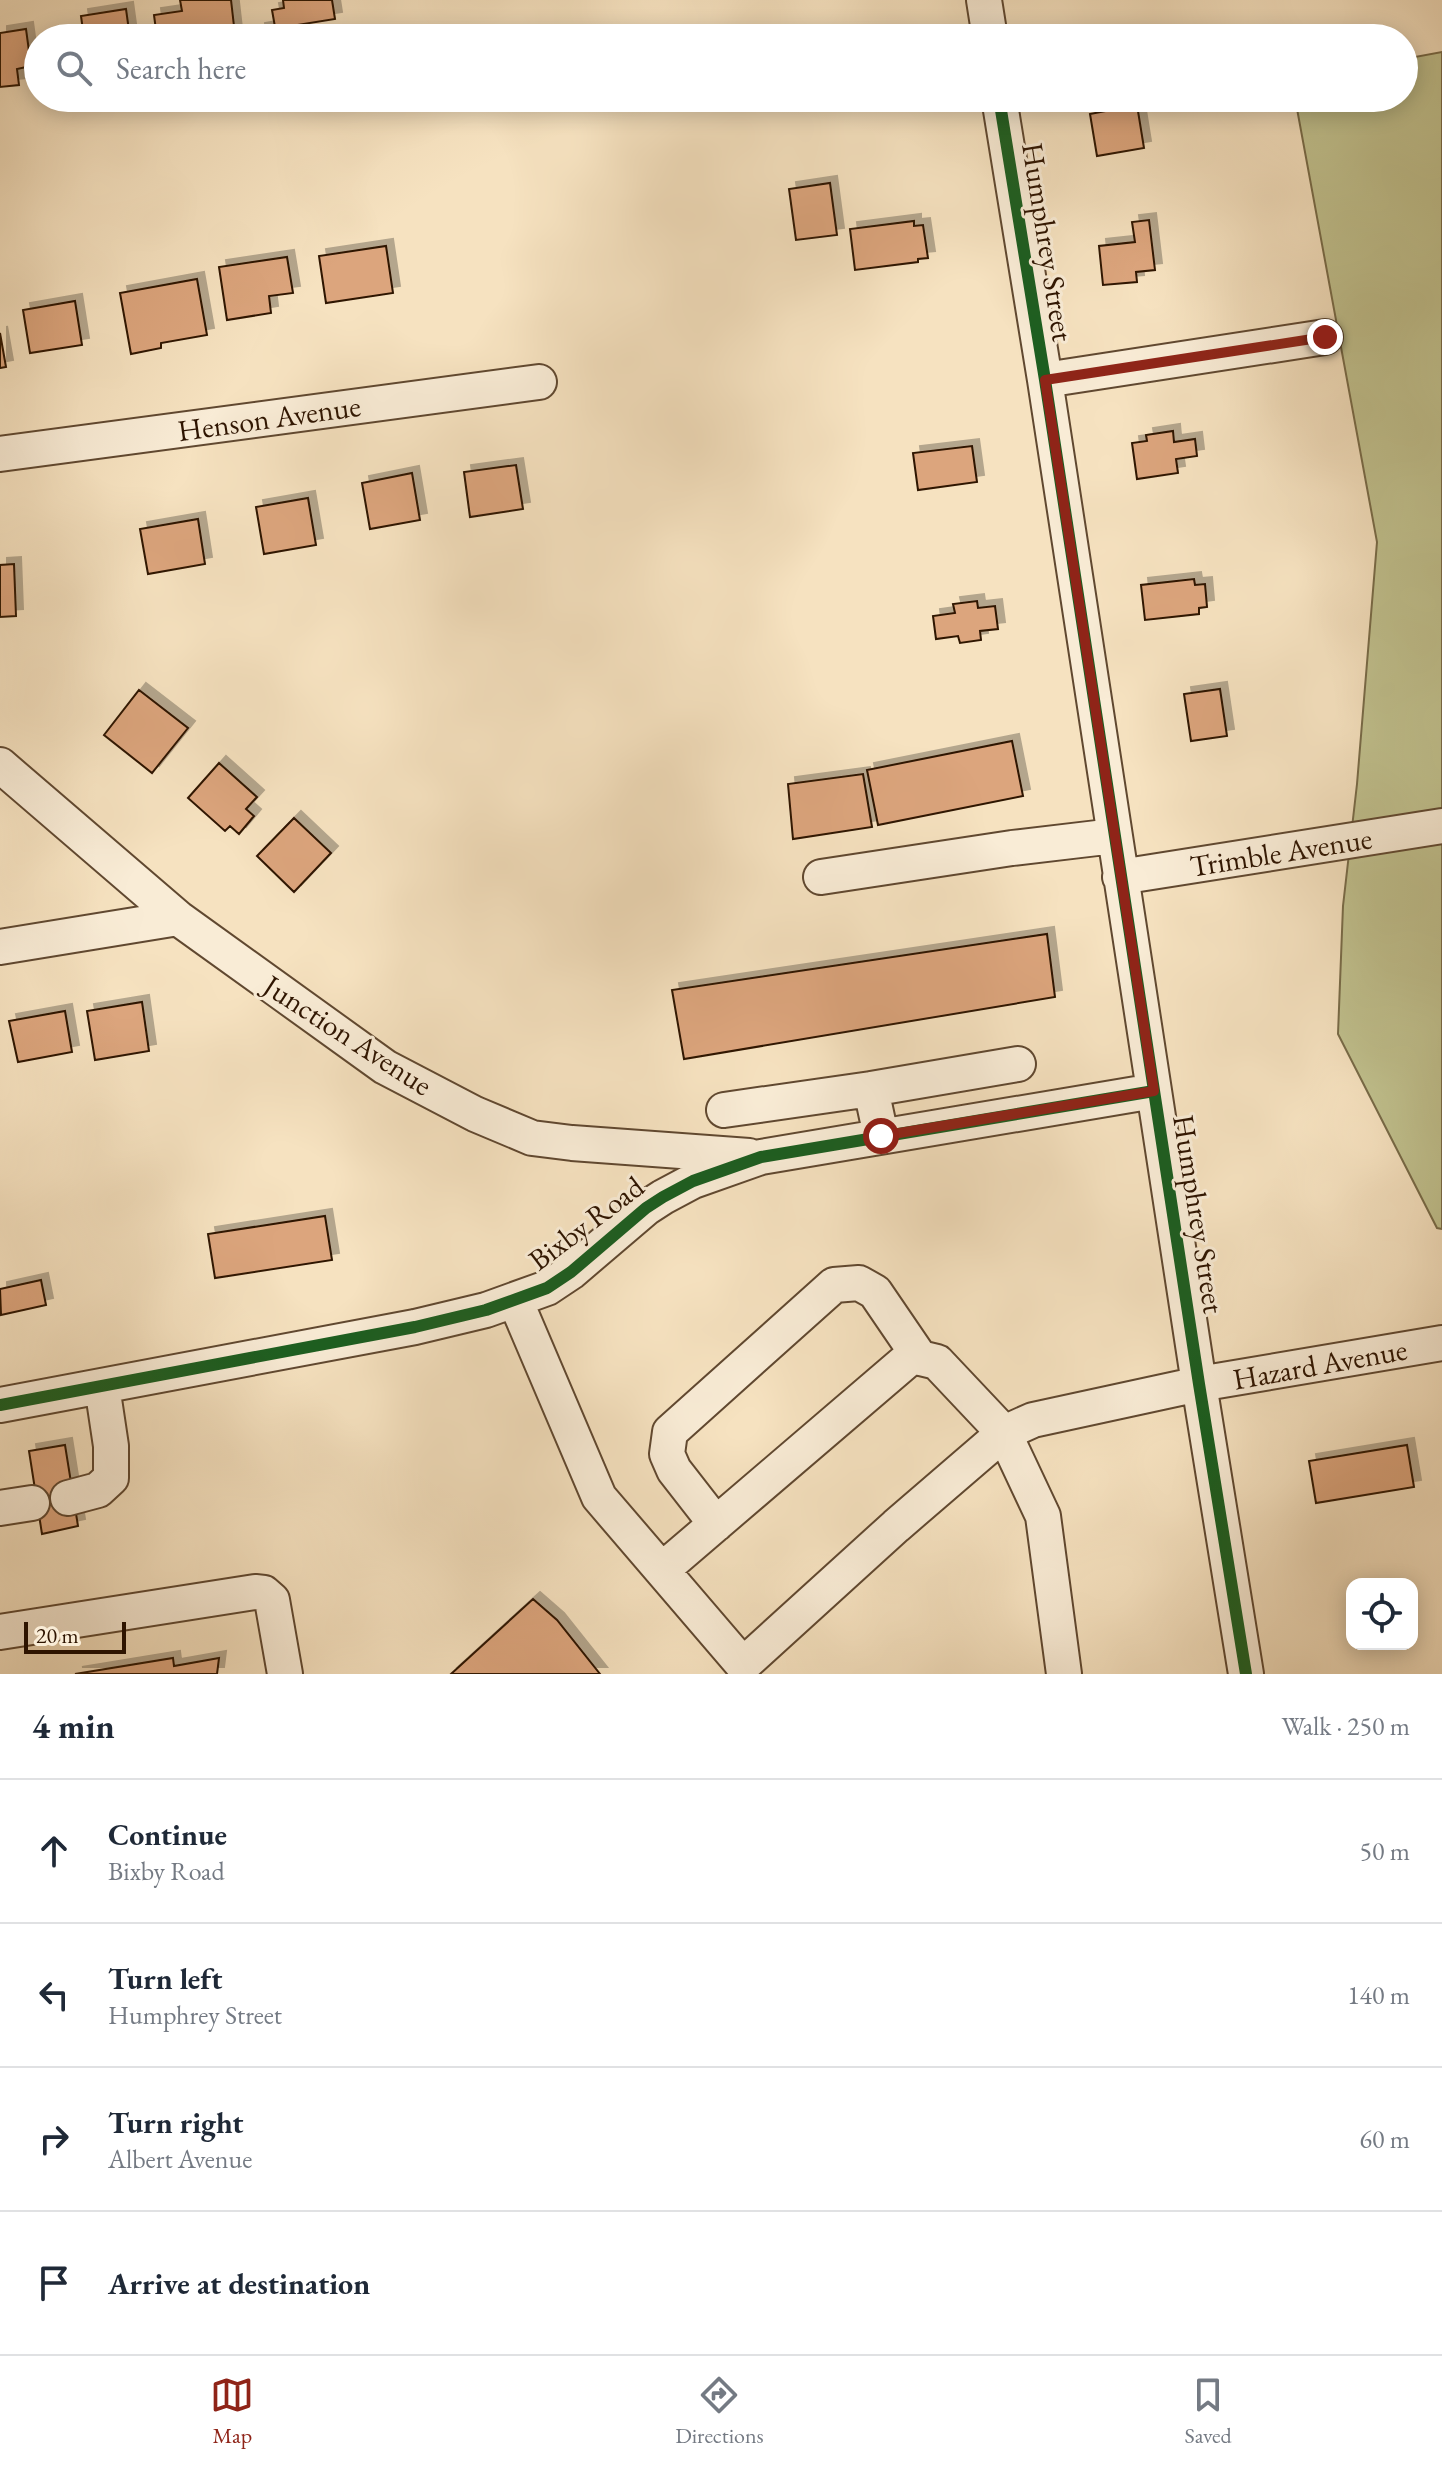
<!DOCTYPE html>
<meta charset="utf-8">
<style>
body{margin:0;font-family:"EB Garamond",serif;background:#f6f6f7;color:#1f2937}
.controls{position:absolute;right:24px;bottom:24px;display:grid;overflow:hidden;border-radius:16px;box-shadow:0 4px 20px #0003}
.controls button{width:72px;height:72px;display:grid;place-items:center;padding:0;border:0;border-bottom:2px solid #e0e1e3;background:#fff;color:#1f2937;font:40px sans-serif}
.scale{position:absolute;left:24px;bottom:20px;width:102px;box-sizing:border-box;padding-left:8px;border:4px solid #2e1400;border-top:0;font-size:22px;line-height:28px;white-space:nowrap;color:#2e1400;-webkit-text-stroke:6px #f9ecd6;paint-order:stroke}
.stop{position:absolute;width:24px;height:24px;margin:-18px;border:6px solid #8f2418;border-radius:50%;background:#fff}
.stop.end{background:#8f2418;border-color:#fff;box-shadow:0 2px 8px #0008}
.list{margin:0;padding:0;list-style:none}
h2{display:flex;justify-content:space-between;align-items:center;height:104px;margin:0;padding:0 32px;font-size:34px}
h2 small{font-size:26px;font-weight:400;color:#747a83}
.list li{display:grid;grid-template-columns:52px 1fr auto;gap:24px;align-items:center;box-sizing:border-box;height:144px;padding:0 32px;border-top:2px solid #e0e1e3}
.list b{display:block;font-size:30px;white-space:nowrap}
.list p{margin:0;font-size:26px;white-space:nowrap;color:#747a83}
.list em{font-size:26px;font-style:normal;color:#747a83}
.icon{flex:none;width:44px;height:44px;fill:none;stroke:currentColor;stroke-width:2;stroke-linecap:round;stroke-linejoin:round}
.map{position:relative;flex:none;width:1442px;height:1674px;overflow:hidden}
.search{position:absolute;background:#fff;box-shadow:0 4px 20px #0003;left:24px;right:24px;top:24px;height:88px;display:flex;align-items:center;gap:20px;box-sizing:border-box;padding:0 28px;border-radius:44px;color:#747a83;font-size:30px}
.sheet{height:680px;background:#fff}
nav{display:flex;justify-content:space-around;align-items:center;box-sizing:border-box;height:112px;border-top:2px solid #e0e1e3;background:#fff;font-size:22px;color:#747a83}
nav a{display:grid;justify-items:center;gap:4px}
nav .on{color:#8f2418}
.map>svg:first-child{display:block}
.green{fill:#c1c28f;stroke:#786b48;stroke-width:2}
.building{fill:#dca57d;stroke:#2e1400;stroke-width:2;filter:url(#shadow)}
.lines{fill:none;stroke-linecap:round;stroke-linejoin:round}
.minor-casing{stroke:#604830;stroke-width:38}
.minor{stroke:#f9ecd6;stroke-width:34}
.cycleway-casing{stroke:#f9ecd6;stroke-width:17}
.cycleway{stroke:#1b5e20;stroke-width:12}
.route{stroke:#8f2418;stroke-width:10}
.labels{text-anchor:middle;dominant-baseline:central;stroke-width:6;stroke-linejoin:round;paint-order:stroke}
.street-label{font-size:30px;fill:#2e1400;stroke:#f9ecd6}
</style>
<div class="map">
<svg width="1442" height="1674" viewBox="0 0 1442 1674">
<defs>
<filter id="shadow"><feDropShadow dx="7" dy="-7" stdDeviation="0" flood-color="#0004"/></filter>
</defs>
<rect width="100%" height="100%" fill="#f6e2c0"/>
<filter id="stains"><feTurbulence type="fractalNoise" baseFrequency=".0025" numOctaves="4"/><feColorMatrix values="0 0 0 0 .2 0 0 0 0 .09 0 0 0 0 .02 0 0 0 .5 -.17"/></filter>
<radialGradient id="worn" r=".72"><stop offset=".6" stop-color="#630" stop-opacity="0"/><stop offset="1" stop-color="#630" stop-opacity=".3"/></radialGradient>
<path class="green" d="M1442 52V1229L1437 1228 1338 1034 1343 906 1357 784 1377 542 1295 98H1404V59Z"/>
<path class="building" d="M180 0H231L235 35 185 38 184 30 179 31 180 38H157L154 15 182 11Z
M283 0H332L335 19 297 25 299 36 259 38 258 30 275 27 272 10 284 8Z
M126 9 130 38H84L81 16Z
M26 29 31 66 17 69 19 85 0 87V33Z
M1137 105 1144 148 1097 156 1090 114Z
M830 183 837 235 796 240 789 189Z
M1149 220 1155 270 1136 272 1137 282 1103 285 1099 246 1135 242 1132 222Z
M914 221V226L923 225 928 258 918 259V262L855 270 850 229Z
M386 246 393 293 326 303 319 256Z
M287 257 293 293 269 296 271 313 227 320 219 267Z
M197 279 207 335 161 343V348L131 354 120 293Z
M75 301 82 345 30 353 23 310Z
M0 333 6 367 0 368Z
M1173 431 1174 442 1195 439 1197 456 1176 459 1178 473 1137 479 1132 443 1147 441 1146 435Z
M972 446 977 482 918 490 913 453Z
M516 465 523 509 470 517 464 472Z
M412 473 420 520 370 529 362 483Z
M308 498 316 545 264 554 256 507Z
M198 519 205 564 148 574 140 529Z
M14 564 16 616 0 617V565Z
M1194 579 1195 585 1205 584 1207 607 1199 608V614L1145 620 1141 585Z
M977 601 978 608 995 606 998 629 980 631 981 640 960 643 958 636 936 639 933 616 955 613 953 604Z
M1220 689 1227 736 1191 741 1184 694Z
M139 690 188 728 152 773 104 735Z
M1012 741 1023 796 878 825 867 770Z
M219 763 257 797 246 809 254 816 239 834 230 826 225 831 188 798Z
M863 774 872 827 793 839 788 784Z
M294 818 331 853 294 892 257 856Z
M1047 934 1055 997 684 1059 672 990Z
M142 1002 149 1051 95 1060 87 1011Z
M65 1011 72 1052 18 1062 9 1021Z
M325 1216 332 1260 215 1278 208 1234Z
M41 1280 46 1305 1 1315 0 1289Z
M65 1445 78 1526 42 1534 29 1451Z
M1407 1445 1414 1487 1316 1503 1309 1461Z
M533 1599 557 1620 600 1674H451Z
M173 1658 174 1666 219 1658 217 1674H75Z"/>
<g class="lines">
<g class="minor-casing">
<path id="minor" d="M984 0 990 38
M999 98 1045 380 1199 1384 1246 1674
M1045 380 1325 337
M0 454 539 382
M0 765 178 918 385 1067 475 1114 532 1138 572 1143 749 1156
M821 877 1012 848 1114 836
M1120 877 1442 826
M0 947 178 918
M871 1089 1018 1064
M724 1110 871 1089 881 1136
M515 1300 599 1497 743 1665 896 1526 1004 1433 1033 1420 1199 1384 1442 1343
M0 1405 415 1327 486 1310 547 1288 571 1272 646 1208 663 1197 693 1181 761 1157 1154 1091
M68 1498 98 1490 111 1478V1446L102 1386
M0 1508 32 1503
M716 1524 674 1470 667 1454 670 1432 834 1285 859 1283 875 1292 920 1358
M662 1570 912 1356 937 1362 1004 1433 1043 1516 1064 1674
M0 1632 255 1592 264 1593 272 1600 285 1674"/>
</g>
<use href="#minor" class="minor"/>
<g class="cycleway-casing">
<path id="cycleway" d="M999 98 1045 380 1199 1384 1246 1674
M0 1405 415 1327 486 1310 547 1288 571 1272 646 1208 663 1197 693 1181 761 1157 1154 1091"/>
</g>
<use href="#cycleway" class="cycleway"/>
</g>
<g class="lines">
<path class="route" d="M881 1136 1154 1091 1045 380 1325 337"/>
</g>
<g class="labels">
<g class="street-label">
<text transform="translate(1048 242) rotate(81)">Humphrey Street</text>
<text transform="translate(269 418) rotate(-8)">Henson Avenue</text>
<text transform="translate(1281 852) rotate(-9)">Trimble Avenue</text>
<text transform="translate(348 1035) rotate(33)">Junction Avenue</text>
<text transform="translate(1199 1214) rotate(81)">Humphrey Street</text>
<text transform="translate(586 1223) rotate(-37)">Bixby Road</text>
<text transform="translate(1320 1364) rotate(-10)">Hazard Avenue</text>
</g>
</g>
<rect width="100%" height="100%" filter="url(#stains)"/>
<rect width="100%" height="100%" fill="url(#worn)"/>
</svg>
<div class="controls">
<button><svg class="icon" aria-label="locate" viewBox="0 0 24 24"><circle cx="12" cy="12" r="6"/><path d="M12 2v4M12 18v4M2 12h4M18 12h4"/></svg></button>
</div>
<div class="scale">20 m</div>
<div class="stop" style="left:881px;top:1136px"></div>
<div class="stop end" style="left:1325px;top:337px"></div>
<div class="search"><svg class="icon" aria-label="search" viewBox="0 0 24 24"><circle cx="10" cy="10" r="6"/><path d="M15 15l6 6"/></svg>Search here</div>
</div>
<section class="sheet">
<h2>4 min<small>Walk · 250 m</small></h2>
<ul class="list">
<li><svg class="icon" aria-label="ahead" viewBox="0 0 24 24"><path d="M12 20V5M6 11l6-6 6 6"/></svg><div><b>Continue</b><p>Bixby Road</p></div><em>50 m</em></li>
<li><svg class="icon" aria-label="left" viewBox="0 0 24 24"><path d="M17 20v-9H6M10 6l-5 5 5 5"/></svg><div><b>Turn left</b><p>Humphrey Street</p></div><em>140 m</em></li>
<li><svg class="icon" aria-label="right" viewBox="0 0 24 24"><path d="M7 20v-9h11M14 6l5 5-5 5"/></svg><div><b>Turn right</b><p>Albert Avenue</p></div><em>60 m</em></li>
<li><svg class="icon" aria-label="arrive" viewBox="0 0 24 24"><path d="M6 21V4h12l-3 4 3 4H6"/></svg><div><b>Arrive at destination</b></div></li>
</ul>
</section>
<nav>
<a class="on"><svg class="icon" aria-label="map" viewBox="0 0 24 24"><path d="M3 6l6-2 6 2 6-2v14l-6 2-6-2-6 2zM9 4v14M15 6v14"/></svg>Map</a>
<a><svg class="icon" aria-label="directions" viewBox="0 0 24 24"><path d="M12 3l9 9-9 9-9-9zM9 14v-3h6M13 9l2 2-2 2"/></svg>Directions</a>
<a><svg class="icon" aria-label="saved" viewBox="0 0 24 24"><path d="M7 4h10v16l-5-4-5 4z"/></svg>Saved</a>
</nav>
